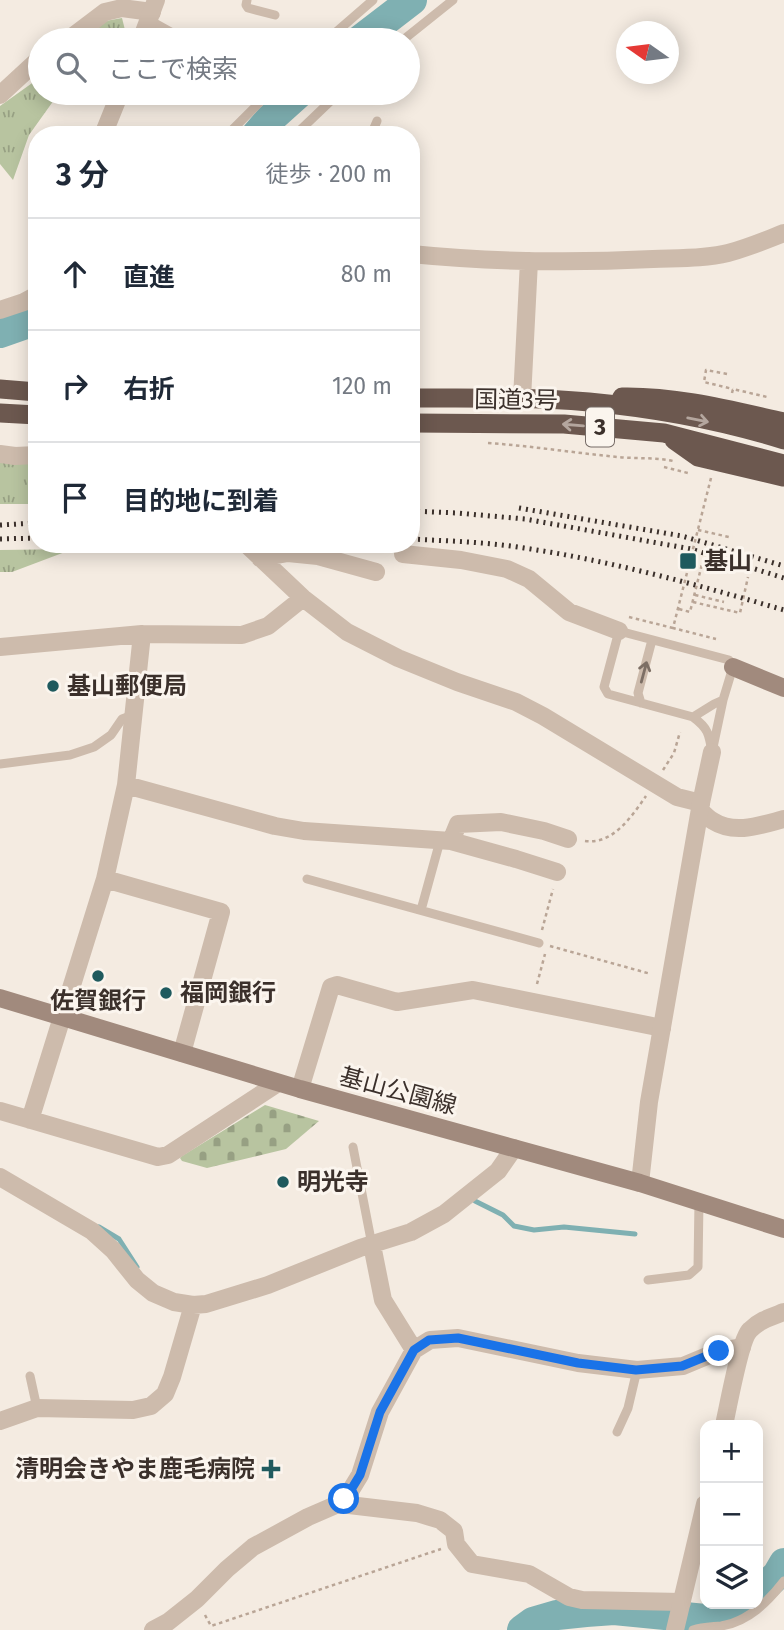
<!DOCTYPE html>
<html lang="ja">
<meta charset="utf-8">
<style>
body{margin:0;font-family:"Fira Sans","Noto Sans JP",sans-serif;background:#f2f2f3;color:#1f2937}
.controls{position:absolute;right:21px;bottom:21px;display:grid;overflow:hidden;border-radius:14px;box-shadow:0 4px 18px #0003}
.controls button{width:63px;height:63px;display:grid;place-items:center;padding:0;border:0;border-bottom:2px solid #e0e1e3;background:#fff;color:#1f2937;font:35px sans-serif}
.compass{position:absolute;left:616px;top:21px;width:63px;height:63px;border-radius:50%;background:#fff;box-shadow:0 4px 18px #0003;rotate:284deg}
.stop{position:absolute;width:21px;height:21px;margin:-16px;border:5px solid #1a73e8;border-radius:50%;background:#fff}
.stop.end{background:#1a73e8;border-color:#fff;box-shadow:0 2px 7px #0008}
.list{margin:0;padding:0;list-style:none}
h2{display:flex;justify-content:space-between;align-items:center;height:91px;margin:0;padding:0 28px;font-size:30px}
h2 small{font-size:23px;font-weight:400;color:#747a83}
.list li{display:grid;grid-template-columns:46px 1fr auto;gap:21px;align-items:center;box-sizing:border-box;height:112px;padding:0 28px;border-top:2px solid #e0e1e3}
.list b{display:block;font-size:26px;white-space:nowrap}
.list em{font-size:23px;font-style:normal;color:#747a83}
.icon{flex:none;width:38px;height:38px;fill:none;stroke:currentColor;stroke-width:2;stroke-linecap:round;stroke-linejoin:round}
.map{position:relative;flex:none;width:784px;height:1630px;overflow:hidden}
.search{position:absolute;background:#fff;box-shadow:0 4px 18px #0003;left:28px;top:28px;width:392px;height:77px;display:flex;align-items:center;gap:18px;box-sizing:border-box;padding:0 24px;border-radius:38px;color:#747a83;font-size:26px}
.panel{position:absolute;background:#fff;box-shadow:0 4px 18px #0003;left:28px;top:126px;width:392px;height:427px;border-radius:28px}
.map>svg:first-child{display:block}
.grass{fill:url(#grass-tufts)}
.cemetery{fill:url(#cemetery-stones)}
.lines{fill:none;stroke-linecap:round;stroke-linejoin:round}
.stream{stroke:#7fb0b2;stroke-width:5}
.river{stroke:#7fb0b2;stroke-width:30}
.path{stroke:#b9a596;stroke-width:2.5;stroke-dasharray:3.5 3.5;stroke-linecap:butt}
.service{stroke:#cdbbac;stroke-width:9}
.minor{stroke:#cdbbac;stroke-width:18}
.tertiary{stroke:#cdbbac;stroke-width:18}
.secondary{stroke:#a18a7d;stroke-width:18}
.trunk{stroke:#6c584f;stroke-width:19}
.rail{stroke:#3b302b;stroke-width:5;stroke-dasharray:2 5;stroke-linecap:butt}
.oneway{stroke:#b4a69e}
.oneway2{stroke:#7d6f65}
.route{stroke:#1a73e8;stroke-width:9}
.poi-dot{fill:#1f5a5e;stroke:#fbf5ee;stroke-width:2.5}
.labels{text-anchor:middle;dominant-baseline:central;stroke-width:6;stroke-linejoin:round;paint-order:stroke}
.shield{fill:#fbf5ee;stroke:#756b66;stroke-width:2}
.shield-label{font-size:23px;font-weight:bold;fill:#3b302b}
.street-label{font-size:24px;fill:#3b302b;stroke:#fbf5ee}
.poi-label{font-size:24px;font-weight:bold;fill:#3b302b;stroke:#fbf5ee;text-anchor:start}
</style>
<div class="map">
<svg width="784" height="1630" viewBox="0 0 784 1630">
<defs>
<pattern id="grass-tufts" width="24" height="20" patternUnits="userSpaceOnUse" patternTransform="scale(1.75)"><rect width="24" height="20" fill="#b8c4a0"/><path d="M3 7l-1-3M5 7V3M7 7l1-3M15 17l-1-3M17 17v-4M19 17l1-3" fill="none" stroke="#97a083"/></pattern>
<pattern id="cemetery-stones" width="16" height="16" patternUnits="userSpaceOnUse" patternTransform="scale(1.75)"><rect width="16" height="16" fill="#b8c4a0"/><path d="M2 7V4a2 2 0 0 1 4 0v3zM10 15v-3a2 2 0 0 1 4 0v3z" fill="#97a083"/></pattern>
</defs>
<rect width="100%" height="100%" fill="#f4ebe1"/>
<path class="grass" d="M122 18 126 34 125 40H85L100 22Z
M40 73V93H59L29 135 13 180 0 164V106L35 81Z
M0 461 37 463V504H0Z
M73 549 12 572H0V550Z"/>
<path class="cemetery" d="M265 1105 319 1121 286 1149 207 1168 182 1161 180 1158 182 1156Z"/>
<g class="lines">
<path class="stream" d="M475 1201 503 1215 514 1226 534 1230 564 1227 635 1234
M99 1227 119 1239 137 1267"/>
<path class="river" d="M360 40 412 0
M256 135 269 120 299 93
M0 333 37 320
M758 1593 777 1575 784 1563
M522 1630 533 1622 557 1615 586 1612 614 1610 705 1619 742 1604"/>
<path class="path" d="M727 374 706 370 704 382 733 389
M732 393 733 389 767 397
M488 443C532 446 575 453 618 457 636 459 655 457 673 461
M664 467 688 473
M711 478 673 628 716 639
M698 530 729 537
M695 595 724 602
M693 602 740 613 748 577
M679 609 690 612 702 564 727 570
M629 617 673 628
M663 770 674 753 680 732
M585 841C613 845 632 816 646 796
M542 930 553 889
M550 946 651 974
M537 984 545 954
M205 1615 211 1626 441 1549"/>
<path class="service" d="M247 0 246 5 248 8 275 15
M149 20 185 40
M327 40 373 0
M403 40 453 0
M227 135 269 93
M295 135 339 93
M371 135 377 121
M619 631 729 660 733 667 723 700 712 752C709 734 708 728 693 717L608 694 604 687Z
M641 703 638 693 652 640
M693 717 714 704 723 700
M0 764 70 755 94 747 111 735 122 719 133 715
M307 879 539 943
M421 910 440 841
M353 1147 372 1245
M648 1280 689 1275 698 1267 699 1201
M30 1376 37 1408
M617 1432 628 1408 637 1370
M693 1630C702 1627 711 1627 721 1626 748 1622 768 1602 784 1581"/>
<path class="minor" d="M68 40 105 12 122 8 152 12
M0 95 40 58
M411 254C491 262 573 263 653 259 678 258 704 259 728 253 747 248 766 240 784 233
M0 310 24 302 37 295
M522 399 529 261
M0 454 15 456 37 455
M246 544 303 598 347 632 398 658 457 682 516 702 543 716 677 797 701 803
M403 554 461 560 507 569 529 579 569 612 619 631
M260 558 288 553 318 556 376 572
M0 647 142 634 242 635 268 626 303 598
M126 785 275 826 304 831 451 841 516 859 557 872
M700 810C704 814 709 819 713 821 735 835 761 825 784 819
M451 841 458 824 501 822 544 831 568 839
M105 879 221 912 182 1053
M300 1089 331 987 337 985 397 1002 473 990 662 1028
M0 1111 158 1157 168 1155 278 1083
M30 1120 105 879 126 785 142 634
M0 1177 92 1231 113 1250 137 1280 153 1293 174 1302 193 1305 206 1304 268 1285 360 1248 411 1232 444 1214 498 1171 514 1148
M372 1245 383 1300 414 1350
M0 1421 37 1408 133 1410 151 1406 165 1394 172 1377 193 1305
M343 1499 349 1505 417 1513 440 1520 454 1531 456 1544 472 1564 529 1574 569 1597 582 1600 682 1602
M153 1630 168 1622 197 1599 227 1569 253 1547 308 1517 338 1504 349 1493 360 1475 380 1412 414 1350 430 1340 458 1338 578 1363 637 1370 683 1366 719 1351 742 1347"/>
<path class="tertiary" d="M141 40 156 0
M103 135 120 93
M640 1183 649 1102 701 803 712 752
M724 1425C728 1408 740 1339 750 1330 760 1320 771 1317 784 1312
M675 1630 705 1504"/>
<path class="secondary" d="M733 667 784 688
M0 998 300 1089 640 1183 784 1229"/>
<path class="trunk" d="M0 389 37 392
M622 397C677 396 730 410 784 422
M411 398C470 398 530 397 589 402 652 408 724 421 784 440
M0 413 37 415
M411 423 564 424 664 433 784 464
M674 440 698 457 783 477"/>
<path class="rail" d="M519 508 682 536 784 566
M411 511 457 513 525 519 691 549 784 578
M0 525 37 523
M0 539 37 538
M411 539C449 541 487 542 524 548 612 561 698 585 784 610"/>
</g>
<defs><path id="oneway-shaft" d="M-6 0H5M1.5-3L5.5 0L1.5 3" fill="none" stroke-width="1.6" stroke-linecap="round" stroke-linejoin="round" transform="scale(1.75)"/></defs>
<g class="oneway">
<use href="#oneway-shaft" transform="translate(698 420) rotate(11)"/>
<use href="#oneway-shaft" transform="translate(573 425) rotate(-175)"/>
</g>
<use class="oneway2" href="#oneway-shaft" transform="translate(644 672) rotate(-75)"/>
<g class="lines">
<path class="route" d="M344 1499 349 1493 360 1475 380 1412 414 1350 429 1340 458 1338 578 1363 636 1370 682 1366 719 1351"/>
</g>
<g class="poi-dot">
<rect x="679" y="552" width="18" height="18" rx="3.5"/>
<circle cx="53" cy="686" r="7"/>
<circle cx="98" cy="976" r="7"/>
<circle cx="166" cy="993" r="7"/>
<circle cx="283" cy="1182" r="7"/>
<path d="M267.5 1458.5h7v7h7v7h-7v7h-7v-7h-7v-7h7z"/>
</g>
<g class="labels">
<rect class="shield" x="586" y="407.5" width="28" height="39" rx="5"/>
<g class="shield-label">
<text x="600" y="427">3</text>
</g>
<g class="street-label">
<text transform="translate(516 400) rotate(1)">国道3号</text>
<text transform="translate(398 1091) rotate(15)">基山公園線</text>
</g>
<g class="poi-label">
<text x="704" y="561">基山</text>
<text x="67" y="686">基山郵便局</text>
<text x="180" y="993">福岡銀行</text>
<text x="98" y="1001" text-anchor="middle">佐賀銀行</text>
<text x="297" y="1182">明光寺</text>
<text x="255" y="1469" text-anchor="end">清明会きやま鹿毛病院</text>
</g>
</g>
</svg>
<div class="controls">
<button>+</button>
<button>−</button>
<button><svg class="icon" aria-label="layers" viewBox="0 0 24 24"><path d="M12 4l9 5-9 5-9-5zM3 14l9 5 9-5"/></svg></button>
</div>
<svg class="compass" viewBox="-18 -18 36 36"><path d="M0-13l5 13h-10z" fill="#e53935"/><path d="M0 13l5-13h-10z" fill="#747a83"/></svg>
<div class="stop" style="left:344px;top:1499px"></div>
<div class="stop end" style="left:719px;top:1351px"></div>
<div class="search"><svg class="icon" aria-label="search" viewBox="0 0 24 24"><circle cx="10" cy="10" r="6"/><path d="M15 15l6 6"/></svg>ここで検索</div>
<section class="panel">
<h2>3 分<small>徒歩 · 200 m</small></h2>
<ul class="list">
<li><svg class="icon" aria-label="ahead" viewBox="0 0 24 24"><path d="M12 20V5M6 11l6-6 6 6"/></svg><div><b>直進</b></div><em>80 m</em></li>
<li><svg class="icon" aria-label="right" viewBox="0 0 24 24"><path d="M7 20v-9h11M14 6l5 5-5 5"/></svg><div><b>右折</b></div><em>120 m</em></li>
<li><svg class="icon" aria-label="arrive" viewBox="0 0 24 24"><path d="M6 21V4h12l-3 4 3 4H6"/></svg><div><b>目的地に到着</b></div></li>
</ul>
</section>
</div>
